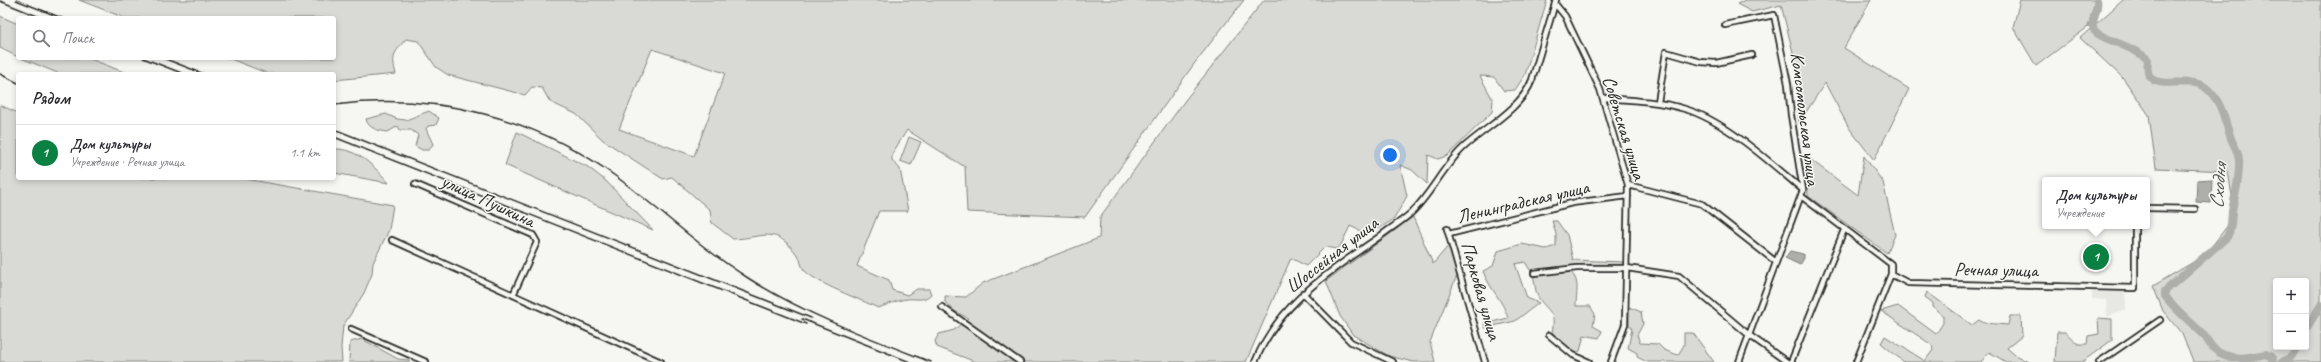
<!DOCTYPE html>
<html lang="ru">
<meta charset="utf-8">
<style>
body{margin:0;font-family:Caveat,sans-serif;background:#f2f2f3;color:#2b2b33}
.controls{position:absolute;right:12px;bottom:12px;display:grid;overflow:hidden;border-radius:4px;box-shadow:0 2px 6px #0003}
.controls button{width:36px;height:36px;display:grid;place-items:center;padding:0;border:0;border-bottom:1px solid #e1e1e2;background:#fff;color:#2b2b33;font:20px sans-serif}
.you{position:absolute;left:1390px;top:155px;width:14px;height:14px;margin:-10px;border:3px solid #fff;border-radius:50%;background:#1a73e8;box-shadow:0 0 0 6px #1a73e833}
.badge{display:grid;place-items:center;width:26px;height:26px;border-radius:50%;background:#0b8043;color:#fff;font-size:13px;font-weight:700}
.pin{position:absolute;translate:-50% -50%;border:2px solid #fff;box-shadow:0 1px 4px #0006}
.popup{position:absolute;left:2042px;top:177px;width:108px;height:52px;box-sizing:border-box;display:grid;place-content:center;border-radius:4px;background:#fff;filter:drop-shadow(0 1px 3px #0005);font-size:13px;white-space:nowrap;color:#7c7c81}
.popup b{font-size:15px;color:#2b2b33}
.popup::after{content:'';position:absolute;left:50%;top:100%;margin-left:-8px;border:8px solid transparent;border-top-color:#fff}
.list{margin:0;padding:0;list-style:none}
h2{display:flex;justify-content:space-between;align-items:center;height:52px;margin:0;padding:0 16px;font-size:17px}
h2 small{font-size:13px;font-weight:400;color:#7c7c81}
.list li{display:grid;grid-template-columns:26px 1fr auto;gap:12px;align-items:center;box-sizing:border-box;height:56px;padding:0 16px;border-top:1px solid #e1e1e2}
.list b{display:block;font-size:15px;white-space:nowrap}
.list p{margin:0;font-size:13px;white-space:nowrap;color:#7c7c81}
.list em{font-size:13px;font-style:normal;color:#7c7c81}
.icon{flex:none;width:22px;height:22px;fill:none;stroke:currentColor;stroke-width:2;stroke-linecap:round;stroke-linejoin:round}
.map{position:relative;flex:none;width:2321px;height:362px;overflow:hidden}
.search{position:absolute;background:#fff;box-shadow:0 2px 6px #0003;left:16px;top:16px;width:320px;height:44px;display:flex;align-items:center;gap:10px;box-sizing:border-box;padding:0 14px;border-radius:4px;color:#7c7c81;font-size:15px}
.panel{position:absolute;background:#fff;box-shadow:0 2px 6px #0003;left:16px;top:72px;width:320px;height:108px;border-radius:4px}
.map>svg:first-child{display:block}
.built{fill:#e7e7e3}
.green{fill:#d9d9d5;stroke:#828280;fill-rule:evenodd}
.water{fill:#aeaeab;stroke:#7a7a78}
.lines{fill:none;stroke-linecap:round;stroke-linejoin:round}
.river{stroke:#aeaeab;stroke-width:8}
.minor-casing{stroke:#2b2b2b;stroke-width:8}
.minor{stroke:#f6f6f2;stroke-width:4.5}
.rail{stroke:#2b2b2b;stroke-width:1.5}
.labels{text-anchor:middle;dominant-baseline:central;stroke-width:3;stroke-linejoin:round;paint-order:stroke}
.street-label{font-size:19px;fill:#2b2b2b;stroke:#f6f6f2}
.water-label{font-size:20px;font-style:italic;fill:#525251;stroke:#f6f6f2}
</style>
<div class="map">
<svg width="2321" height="362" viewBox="0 0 2321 362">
<rect width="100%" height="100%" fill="#f6f6f2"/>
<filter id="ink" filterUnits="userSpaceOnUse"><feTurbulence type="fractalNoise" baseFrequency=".025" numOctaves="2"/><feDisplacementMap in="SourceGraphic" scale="8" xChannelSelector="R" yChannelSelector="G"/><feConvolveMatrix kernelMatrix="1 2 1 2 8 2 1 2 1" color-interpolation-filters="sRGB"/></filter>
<g filter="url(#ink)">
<path class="built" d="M2092 291H2125L2126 310 2107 317 2106 300 2092 299Z"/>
<path class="green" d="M79 0H1244L1194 64 1085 217 967 212 965 167 907 130 892 154V160L900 169 908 211H879L857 266 889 280 892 290 907 295 917 289H929L931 294C924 302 916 298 907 299 898 300 887 305 878 308 860 299 817 284 804 270 801 266 801 260 798 256 775 224 764 238 733 239L712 223 710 210 672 177 663 179 603 140 576 114 550 102 542 88 532 87 525 95 448 75 436 67 418 41 406 39C394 53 391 56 396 74L334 80V74H269L228 58H334V18H125ZM652 49 725 73 694 156 619 129Z
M1264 0H1547L1525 75 1515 90 1504 91 1494 77 1480 76 1493 100 1492 112 1447 156 1438 159 1428 155 1427 184 1412 170 1400 165 1407 196 1394 219 1380 228 1363 232 1350 226 1341 245 1336 249 1325 247 1306 266 1291 258 1246 362H976L937 347 935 341 939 334 954 330 968 318 956 312 945 302V296L966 297 983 283 1099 238 1100 217 1186 99Z
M1745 0H1871L1844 48 1909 89 1874 160 1849 128 1825 83 1799 123 1798 72 1781 5 1752 12 1737 4Z
M2020 0H2095L2088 27 2036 66 2013 27Z
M2123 0H2321V362H2193L2182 334 2163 311 2153 286 2205 255 2235 216 2228 171 2156 168 2149 115 2123 78 2080 38ZM2276 281H2306V347H2276Z
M0 16 18 24V57L0 48Z
M21 58H88L129 74H60Z
M0 105 18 113V178H240L393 205 389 230 373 263 372 274 364 293 343 326 341 347 342 362H0Z
M429 111 439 118 436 125 428 126 426 129 433 144 429 150H422L415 146 418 135 411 130H400L398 126 388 132C380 131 368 129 366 119L386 114 397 119 406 120Z
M517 132 588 167 606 181 653 230 505 165Z
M909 137 921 142 911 165 900 161Z
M334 149C357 148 375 167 389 183L334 173Z
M1864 156 1883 182 1895 235 1887 253 1808 196 1807 157 1858 195Z
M1413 217 1433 264 1449 245 1458 273 1430 342 1435 362H1413L1389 356 1353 335 1340 316 1326 281Z
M1552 221H1557L1567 235 1573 260 1623 262V266H1572L1530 270 1525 262 1515 264 1527 298 1539 303 1515 321 1485 328 1484 324 1508 318C1504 302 1489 288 1483 271L1493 266 1498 251 1522 244 1546 249 1556 246V234Z
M1569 271C1581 279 1576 293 1576 306H1590L1595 314 1593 326 1602 331 1599 338 1584 335 1580 351 1575 353 1552 332C1556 313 1550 313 1540 300 1535 294 1535 282 1533 275Z
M1927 292 1972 325 1979 320 1984 323 2008 325 2010 316H2021L2022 336 2007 348 2015 355 2028 362H2006L1989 352 1981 362H1904L1881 343 1885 336 1925 361 1933 350 1932 345 1881 311 1898 306 1936 334 1943 323V316L1933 307V303L1925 297Z
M1629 307 1641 312 1643 324 1637 335 1640 343 1658 344 1664 350 1678 355 1684 345V333H1693L1714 362H1647L1637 357V353L1628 348 1632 329 1629 325Z
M2098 318 2112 319V340L2082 362H2055L2057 332H2065L2078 344H2087L2088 336 2099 334Z
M362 339 398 359 409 360 410 362H349L350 342Z"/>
<path class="water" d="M2212 179 2211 203 2196 202 2197 180Z
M1790 251 1803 254V260L1800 265 1785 258Z"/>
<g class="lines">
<path class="river" d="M2097 0C2100 10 2089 21 2094 30 2099 39 2137 47 2148 60 2142 99 2186 73 2205 87 2223 101 2224 121 2232 141 2235 147 2239 153 2239 160 2240 179 2235 194 2232 211 2231 222 2232 228 2227 237L2165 291V296C2175 309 2188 320 2200 331 2206 336 2208 343 2213 348 2229 362 2248 358 2266 354L2273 358 2272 362
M2306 329 2321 305
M2282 362 2291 357 2296 349 2294 347"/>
<g class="minor-casing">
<path id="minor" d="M1556 5 1565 16 1600 89 1628 185 1625 324 1611 362
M1725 25 1774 15 1788 84 1791 115 1803 190 1739 362
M1603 98C1631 100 1658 101 1685 109 1724 120 1771 163 1803 190
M1658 102 1666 52 1701 62 1716 63 1752 55
M415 184 533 235 537 242 513 295
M1628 185 1702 204 1776 262
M1801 196 1891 264V274
M2147 208 2195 209
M1447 229 1485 362
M1449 234 1572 203 1628 196
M392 240 661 362
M1534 273 1577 268H1627L1679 276 1749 335 1787 362
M1303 293 1351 342 1393 362
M942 307 1020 362
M351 329 426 362
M1549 335 1573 355 1589 362
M1255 362C1279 303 1329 272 1379 237 1389 229 1401 222 1411 213 1432 193 1443 166 1464 147 1486 127 1521 109 1532 80L1556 0
M1791 362 1844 230
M1856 362 1891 274 1908 283 2135 288V226
M2099 362 2160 320"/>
</g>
<use href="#minor" class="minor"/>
<path class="rail" d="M16 0 62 18
M0 1 42 18
M143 58 184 74
M163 58 204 74
M0 74 18 83
M334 105C436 92 536 117 618 178 662 211 702 249 748 278 804 314 869 338 931 362
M334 129 811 318
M334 137 806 324
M802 319 910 362"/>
</g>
</g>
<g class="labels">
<g class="street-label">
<text transform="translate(1805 119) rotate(83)">Комсомольская улица</text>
<text transform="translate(1624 128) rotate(73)">Советская улица</text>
<text transform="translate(488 201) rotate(25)">улица Пушкина</text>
<text transform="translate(1523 202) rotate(-13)">Ленинградская улица</text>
<text transform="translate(1332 255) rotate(-38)">Шоссейная улица</text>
<text transform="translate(1996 270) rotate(1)">Речная улица</text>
<text transform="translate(1481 291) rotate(74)">Парковая улица</text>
</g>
<g class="water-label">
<text transform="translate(2218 186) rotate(-85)">Сходня</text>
</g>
</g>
</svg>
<div class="controls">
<button>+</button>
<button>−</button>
</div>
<div class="you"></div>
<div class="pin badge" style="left:2096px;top:257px">1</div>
<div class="popup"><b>Дом культуры</b>Учреждение</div>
<div class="search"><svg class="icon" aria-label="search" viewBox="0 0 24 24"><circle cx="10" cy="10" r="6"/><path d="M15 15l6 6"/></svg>Поиск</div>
<section class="panel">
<h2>Рядом<small></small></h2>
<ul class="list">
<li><span class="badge">1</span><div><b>Дом культуры</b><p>Учреждение · Речная улица</p></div><em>1.1 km</em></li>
</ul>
</section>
</div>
